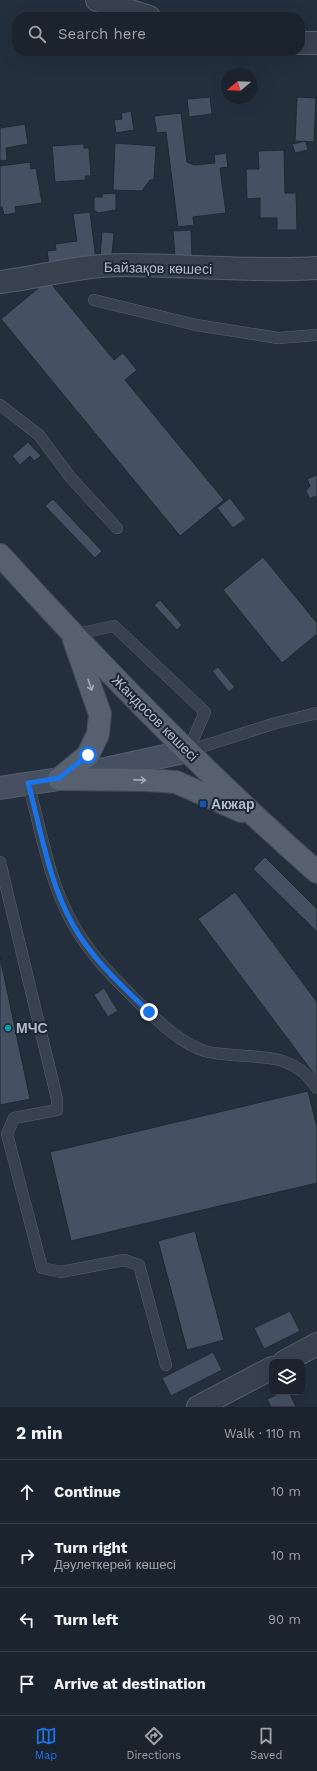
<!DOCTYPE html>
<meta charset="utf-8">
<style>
body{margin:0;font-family:"Work Sans",sans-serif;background:#282f3a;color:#f1f3f6}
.controls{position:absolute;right:12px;bottom:12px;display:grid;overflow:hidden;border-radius:8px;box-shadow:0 4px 16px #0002}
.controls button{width:36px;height:36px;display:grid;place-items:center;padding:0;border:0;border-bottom:1px solid #39404a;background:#1b232e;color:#f1f3f6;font:20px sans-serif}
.compass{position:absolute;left:221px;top:68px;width:36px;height:36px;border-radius:50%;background:#1b232e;box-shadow:0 4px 16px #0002;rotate:251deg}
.stop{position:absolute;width:12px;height:12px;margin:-9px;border:3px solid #1a73e8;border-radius:50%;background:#fff}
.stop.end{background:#1a73e8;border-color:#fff;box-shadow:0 1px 4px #0008}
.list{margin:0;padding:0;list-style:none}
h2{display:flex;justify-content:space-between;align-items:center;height:52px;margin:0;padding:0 16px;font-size:17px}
h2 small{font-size:13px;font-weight:400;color:#a0a4aa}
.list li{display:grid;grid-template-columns:26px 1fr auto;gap:12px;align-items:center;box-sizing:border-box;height:64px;padding:0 16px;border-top:1px solid #39404a}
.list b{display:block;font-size:15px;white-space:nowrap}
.list p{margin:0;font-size:13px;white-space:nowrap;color:#a0a4aa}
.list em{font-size:13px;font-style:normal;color:#a0a4aa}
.icon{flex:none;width:22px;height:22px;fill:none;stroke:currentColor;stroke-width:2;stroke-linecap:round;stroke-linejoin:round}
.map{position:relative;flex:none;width:317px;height:1407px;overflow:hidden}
.search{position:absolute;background:#1b232e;box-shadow:0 4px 16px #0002;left:12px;right:12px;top:12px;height:44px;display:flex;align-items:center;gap:10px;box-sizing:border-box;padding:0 14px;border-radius:16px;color:#a0a4aa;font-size:15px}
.sheet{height:308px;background:#1b232e}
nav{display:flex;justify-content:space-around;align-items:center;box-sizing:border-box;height:56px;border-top:1px solid #39404a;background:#1b232e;font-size:11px;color:#a0a4aa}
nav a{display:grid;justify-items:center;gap:2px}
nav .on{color:#1a73e8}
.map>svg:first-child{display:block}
.building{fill:#455162;stroke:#1f2835}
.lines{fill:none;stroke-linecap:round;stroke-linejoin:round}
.service-casing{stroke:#565f6c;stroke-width:12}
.minor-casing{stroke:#565f6c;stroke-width:24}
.secondary-casing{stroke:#565f6c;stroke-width:24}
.primary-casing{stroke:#414a57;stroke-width:24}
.service{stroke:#38414e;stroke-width:11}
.minor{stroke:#38414e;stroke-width:22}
.secondary{stroke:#465061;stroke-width:22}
.primary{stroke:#56606e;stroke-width:22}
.oneway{stroke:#a1aab7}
.route{stroke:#1a73e8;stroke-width:5}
.transit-dot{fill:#1a4fb4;stroke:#1d2633;stroke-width:1.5}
.culture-dot{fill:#0f9aa8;stroke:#1d2633;stroke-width:1.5}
.labels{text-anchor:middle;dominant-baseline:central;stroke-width:4;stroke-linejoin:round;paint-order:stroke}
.street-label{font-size:14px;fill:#b4bcc9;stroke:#1d2633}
.poi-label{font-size:14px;font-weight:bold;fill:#b4bcc9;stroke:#1d2633;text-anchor:start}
</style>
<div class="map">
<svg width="317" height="1407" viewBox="0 0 317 1407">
<rect width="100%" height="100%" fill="#242f3e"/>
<path class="building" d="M210 97 212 114 189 117 187 99Z
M297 97 316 98 314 142 295 141Z
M131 111 134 130 116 133 114 120 122 119 121 113Z
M181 113 187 162 194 165 215 163 214 155 226 153 228 167 220 168 226 213 193 217 194 225 178 227 166 132 157 133 154 116Z
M25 124 28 144 6 148 7 160 0 161V128Z
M306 141 308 150 295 153 292 144Z
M115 143 156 146 154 180H150L142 191 113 190Z
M84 144V148H89L91 176H85L86 180 55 182 52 146Z
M284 150 285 193H296L297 230H277V218H260V198L247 199 246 169H259L258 151Z
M30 162 31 169 36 168 42 203 15 207 16 213 4 215 2 207H0V166Z
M116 193V210L98 213 94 210V197H102V194Z
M90 212 96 260 49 266 47 251 56 250 55 244 77 241 73 214Z
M191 230 192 256 175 257 173 231Z
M102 232 114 233 112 254 100 257Z
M48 280 114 360 123 353 137 370 125 380 224 500 180 536 1 319Z
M28 442 41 456 34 461 30 456 20 465 12 456Z
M317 475V500L315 496 310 499 306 491 310 486 307 479Z
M230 498 246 519 233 528 217 508Z
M53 499 102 551 95 558 45 506Z
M263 557 317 623V634L282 663 223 590Z
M160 600 182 625 177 630 154 605Z
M218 667 235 687 229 692 212 671Z
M265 857 317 909V932L253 869Z
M235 892 317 1002V1078L198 919Z
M0 957 30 1099 0 1105Z
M104 988 118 1011 108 1017 94 995Z
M308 1091 317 1127V1183L71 1241 50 1152Z
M195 1231 224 1340 187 1350 158 1241Z
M290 1311 300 1331 264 1349 254 1328Z
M213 1352 222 1370 171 1396 162 1378Z
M283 1392H289L296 1407H271L267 1399Z"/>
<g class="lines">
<g class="service-casing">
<path id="service" d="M94 300 196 325 278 338 317 335
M0 405 39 435 71 478 117 528
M72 635 114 626 205 712 188 751
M188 751 276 723 317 713
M28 783C41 830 49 882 73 924 90 955 115 979 139 1003 157 1020 180 1043 205 1051 210 1053 217 1053 223 1054 260 1059 293 1051 317 1088
M0 862 57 1099V1110L14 1118 7 1134 42 1268 61 1272 124 1260 139 1265 166 1365"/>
</g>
<g class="minor-casing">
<path id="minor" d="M97 0 149 17
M300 43H317
M0 282C41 277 81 265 123 265 188 265 252 272 317 268
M284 1362 317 1344
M198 1407 272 1368"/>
</g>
<g class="secondary-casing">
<path id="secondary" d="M0 788 59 779 188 751"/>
</g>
<g class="primary-casing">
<path id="primary" d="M0 555C101 666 205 774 317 872
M59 779 147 780 176 782 241 811
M59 779 88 755 98 734 100 714 74 640"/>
</g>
<use href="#service" class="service"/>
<use href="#minor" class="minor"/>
<use href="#secondary" class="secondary"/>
<use href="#primary" class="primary"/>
</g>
<defs><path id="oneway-shaft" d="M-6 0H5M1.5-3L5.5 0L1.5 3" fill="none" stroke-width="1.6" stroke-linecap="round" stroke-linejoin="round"/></defs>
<g class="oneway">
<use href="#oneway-shaft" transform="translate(90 685) rotate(71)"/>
<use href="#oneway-shaft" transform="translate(140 780) rotate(1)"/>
</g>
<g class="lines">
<path class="route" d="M88 755 59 778 28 783C41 830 49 883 73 925 92 959 121 985 149 1012"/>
</g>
<rect class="transit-dot" x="199" y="800" width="8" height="8" rx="2"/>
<circle class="culture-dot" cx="8" cy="1028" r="4"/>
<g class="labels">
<g class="street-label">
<text transform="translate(158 268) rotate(1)">Байзақов көшесі</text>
<text transform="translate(155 718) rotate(45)">Жандосов көшесі</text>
</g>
<g class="poi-label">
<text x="211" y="804">Акжар</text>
<text x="16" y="1028">МЧС</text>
</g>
</g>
</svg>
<div class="controls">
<button><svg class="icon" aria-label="layers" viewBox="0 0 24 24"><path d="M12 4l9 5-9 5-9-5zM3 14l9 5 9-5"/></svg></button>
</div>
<svg class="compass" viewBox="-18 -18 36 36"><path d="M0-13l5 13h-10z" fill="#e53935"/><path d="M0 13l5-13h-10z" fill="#a0a4aa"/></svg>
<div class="stop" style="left:88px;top:755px"></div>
<div class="stop end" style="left:149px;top:1012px"></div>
<div class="search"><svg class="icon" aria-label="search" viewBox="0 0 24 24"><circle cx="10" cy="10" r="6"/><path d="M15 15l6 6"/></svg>Search here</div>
</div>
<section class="sheet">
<h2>2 min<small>Walk · 110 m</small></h2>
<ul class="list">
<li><svg class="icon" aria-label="ahead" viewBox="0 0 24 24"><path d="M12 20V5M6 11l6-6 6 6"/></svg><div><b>Continue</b></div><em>10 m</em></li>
<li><svg class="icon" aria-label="right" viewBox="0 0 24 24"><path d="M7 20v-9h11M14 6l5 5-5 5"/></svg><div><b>Turn right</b><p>Дәулеткерей көшесі</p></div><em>10 m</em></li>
<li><svg class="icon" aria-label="left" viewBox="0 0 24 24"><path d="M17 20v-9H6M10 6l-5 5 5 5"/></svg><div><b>Turn left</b></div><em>90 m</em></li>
<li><svg class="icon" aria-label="arrive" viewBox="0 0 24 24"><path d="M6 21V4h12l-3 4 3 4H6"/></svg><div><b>Arrive at destination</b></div></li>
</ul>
</section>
<nav>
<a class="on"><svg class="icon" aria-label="map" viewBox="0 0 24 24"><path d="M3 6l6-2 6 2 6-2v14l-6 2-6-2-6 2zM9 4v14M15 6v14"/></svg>Map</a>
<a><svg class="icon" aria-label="directions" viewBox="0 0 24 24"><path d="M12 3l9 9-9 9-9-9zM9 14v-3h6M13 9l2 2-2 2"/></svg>Directions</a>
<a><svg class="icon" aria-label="saved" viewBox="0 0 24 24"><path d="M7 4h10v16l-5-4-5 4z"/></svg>Saved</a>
</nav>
